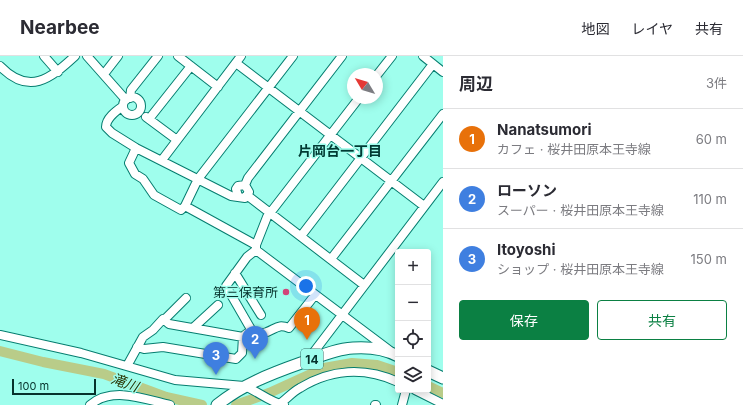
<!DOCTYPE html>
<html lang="ja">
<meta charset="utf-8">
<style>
body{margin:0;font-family:Inter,"Noto Sans JP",sans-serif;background:#f2f2f3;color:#2b2b33}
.controls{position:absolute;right:12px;bottom:12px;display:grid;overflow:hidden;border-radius:4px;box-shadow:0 2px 10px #0003}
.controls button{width:36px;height:36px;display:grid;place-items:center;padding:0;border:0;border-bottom:1px solid #e1e1e2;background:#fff;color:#2b2b33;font:20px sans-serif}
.compass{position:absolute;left:347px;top:12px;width:36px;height:36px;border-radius:50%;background:#fff;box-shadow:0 2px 10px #0003;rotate:308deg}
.scale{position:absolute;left:12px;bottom:10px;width:84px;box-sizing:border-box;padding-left:4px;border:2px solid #06322c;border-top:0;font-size:11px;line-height:14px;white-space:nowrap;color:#06322c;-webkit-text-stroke:3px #9ffeed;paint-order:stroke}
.you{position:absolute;left:306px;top:230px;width:14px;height:14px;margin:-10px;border:3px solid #fff;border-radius:50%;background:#1a73e8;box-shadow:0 0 0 6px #1a73e833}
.badge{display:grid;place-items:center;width:26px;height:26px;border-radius:50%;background:#0b8043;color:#fff;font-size:13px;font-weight:700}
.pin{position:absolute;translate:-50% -33px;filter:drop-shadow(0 1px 2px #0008)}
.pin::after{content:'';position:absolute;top:21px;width:14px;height:12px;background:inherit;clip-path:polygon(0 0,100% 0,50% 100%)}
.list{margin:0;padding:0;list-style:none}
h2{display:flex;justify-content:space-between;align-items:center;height:52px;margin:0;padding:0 16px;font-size:17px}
h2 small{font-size:13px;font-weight:400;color:#7c7c81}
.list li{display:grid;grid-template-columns:26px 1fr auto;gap:12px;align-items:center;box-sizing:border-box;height:60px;padding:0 16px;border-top:1px solid #e1e1e2}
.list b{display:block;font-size:15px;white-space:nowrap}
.list p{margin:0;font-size:13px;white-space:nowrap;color:#7c7c81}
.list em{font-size:13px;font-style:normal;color:#7c7c81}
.actions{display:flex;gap:8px;padding:12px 16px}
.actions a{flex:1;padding:9px 0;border:1px solid #0b8043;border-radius:4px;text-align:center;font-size:14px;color:#0b8043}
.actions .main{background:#0b8043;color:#fff}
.icon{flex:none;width:22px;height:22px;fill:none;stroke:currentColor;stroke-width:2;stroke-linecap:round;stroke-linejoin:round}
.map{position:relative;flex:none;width:443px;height:349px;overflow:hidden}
header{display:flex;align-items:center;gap:24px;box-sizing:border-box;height:56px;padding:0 20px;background:#fff;border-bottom:1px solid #e1e1e2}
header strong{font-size:19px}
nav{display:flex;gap:22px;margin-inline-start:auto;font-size:14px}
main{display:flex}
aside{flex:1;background:#fff}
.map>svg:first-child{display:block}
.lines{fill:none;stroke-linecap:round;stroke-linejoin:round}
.river{stroke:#b9cc89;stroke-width:10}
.minor-casing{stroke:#057d6f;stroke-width:10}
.major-casing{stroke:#057d6f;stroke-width:13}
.minor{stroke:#fff;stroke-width:8}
.major{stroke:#fff;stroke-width:11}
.poi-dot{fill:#d14579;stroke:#9ffeed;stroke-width:1.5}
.labels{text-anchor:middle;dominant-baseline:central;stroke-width:3;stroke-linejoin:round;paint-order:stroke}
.shield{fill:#9ffeed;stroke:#346f66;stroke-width:1}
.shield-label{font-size:12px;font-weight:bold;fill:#06322c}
.poi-label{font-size:13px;fill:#06322c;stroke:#9ffeed;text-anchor:end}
.neighbourhood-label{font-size:14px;font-weight:bold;fill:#003a33;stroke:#9ffeed}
.water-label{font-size:14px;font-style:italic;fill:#283300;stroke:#9ffeed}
</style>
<header>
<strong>Nearbee</strong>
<nav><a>地図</a><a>レイヤ</a><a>共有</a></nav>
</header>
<main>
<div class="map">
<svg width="443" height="349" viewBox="0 0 443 349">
<rect width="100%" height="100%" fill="#9ffeed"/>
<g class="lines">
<path class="river" d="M0 295 43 306 104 318 166 341 202 349
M428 330 443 337
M236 349 269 337 324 312 352 307 377 309 398 316"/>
<g class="minor-casing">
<path id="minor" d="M44 0 58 16
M87 0 126 44
M178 0 218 31
M293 0 198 123 185 150 256 189V194L389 294
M423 0 443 16
M236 7 424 150
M0 10C29 40 50 23 75 0
M104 18 118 0
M377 19 392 0
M123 50a9 9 0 1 1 18 0a9 9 0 1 1-18 0Z
M130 42 131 34 158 0
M123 50C116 55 106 62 106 71L112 77 136 92 231 140 245 142 249 136 245 129 238 130 236 133 238 140
M146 61 177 84
M149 63 191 10
M136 92 129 107 135 118 143 123 154 139 181 154 185 150
M162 104 241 0
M245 129 248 122 342 0
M248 140 364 229
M301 180 433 8
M256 189 267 161 359 42
M331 203 443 58
M235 217 261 259
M164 264 186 242
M193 272 218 249
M252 275 226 230 247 201 256 194
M0 279 81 297 175 324 244 330C258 335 269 346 284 349
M137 291 144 293 163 291 236 303 242 297 243 281
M307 305 443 126
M127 310 143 281 153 274 163 263 169 268 243 281C251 271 258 280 267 276 277 272 278 268 289 272L315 239
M415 334 443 348
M90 349C112 330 145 343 170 349
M278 349C286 344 292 336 300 332 331 313 365 311 398 326
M375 349H376
M402 349 406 334"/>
</g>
<g class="major-casing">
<path id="major" d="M428 315 443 322
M217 349C242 329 270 318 301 307 318 301 335 293 353 292 368 291 385 293 398 300"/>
</g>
<use href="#minor" class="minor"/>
<use href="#major" class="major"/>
</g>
<circle class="poi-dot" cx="286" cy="236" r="4"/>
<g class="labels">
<rect class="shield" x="301" y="293" width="22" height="20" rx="3"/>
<g class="shield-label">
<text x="312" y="303">14</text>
</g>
<g class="poi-label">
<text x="278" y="236">第三保育所</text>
</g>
<g class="neighbourhood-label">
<text x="340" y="94">片岡台一丁目</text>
</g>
<g class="water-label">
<text transform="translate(125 326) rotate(20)">滝川</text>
</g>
</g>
</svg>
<div class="controls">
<button>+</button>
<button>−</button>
<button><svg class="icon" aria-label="locate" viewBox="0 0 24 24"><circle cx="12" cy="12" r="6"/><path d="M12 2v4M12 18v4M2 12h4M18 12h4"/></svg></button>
<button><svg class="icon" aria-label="layers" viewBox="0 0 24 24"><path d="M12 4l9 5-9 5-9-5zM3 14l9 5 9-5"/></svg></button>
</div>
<svg class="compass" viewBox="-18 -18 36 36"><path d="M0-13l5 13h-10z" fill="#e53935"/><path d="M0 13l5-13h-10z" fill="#7c7c81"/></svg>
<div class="scale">100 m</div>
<div class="you"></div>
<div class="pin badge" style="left:307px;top:284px;background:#e8710a">1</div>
<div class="pin badge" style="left:255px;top:303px;background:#3f7fe0">2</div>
<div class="pin badge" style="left:216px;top:319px;background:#3f7fe0">3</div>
</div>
<aside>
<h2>周辺<small>3件</small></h2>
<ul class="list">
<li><span class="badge" style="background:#e8710a">1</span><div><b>Nanatsumori</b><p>カフェ · 桜井田原本王寺線</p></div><em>60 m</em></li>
<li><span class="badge" style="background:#3f7fe0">2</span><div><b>ローソン</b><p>スーパー · 桜井田原本王寺線</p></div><em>110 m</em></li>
<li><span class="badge" style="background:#3f7fe0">3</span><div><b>Itoyoshi</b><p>ショップ · 桜井田原本王寺線</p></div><em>150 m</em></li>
</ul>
<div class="actions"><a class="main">保存</a><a>共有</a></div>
</aside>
</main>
